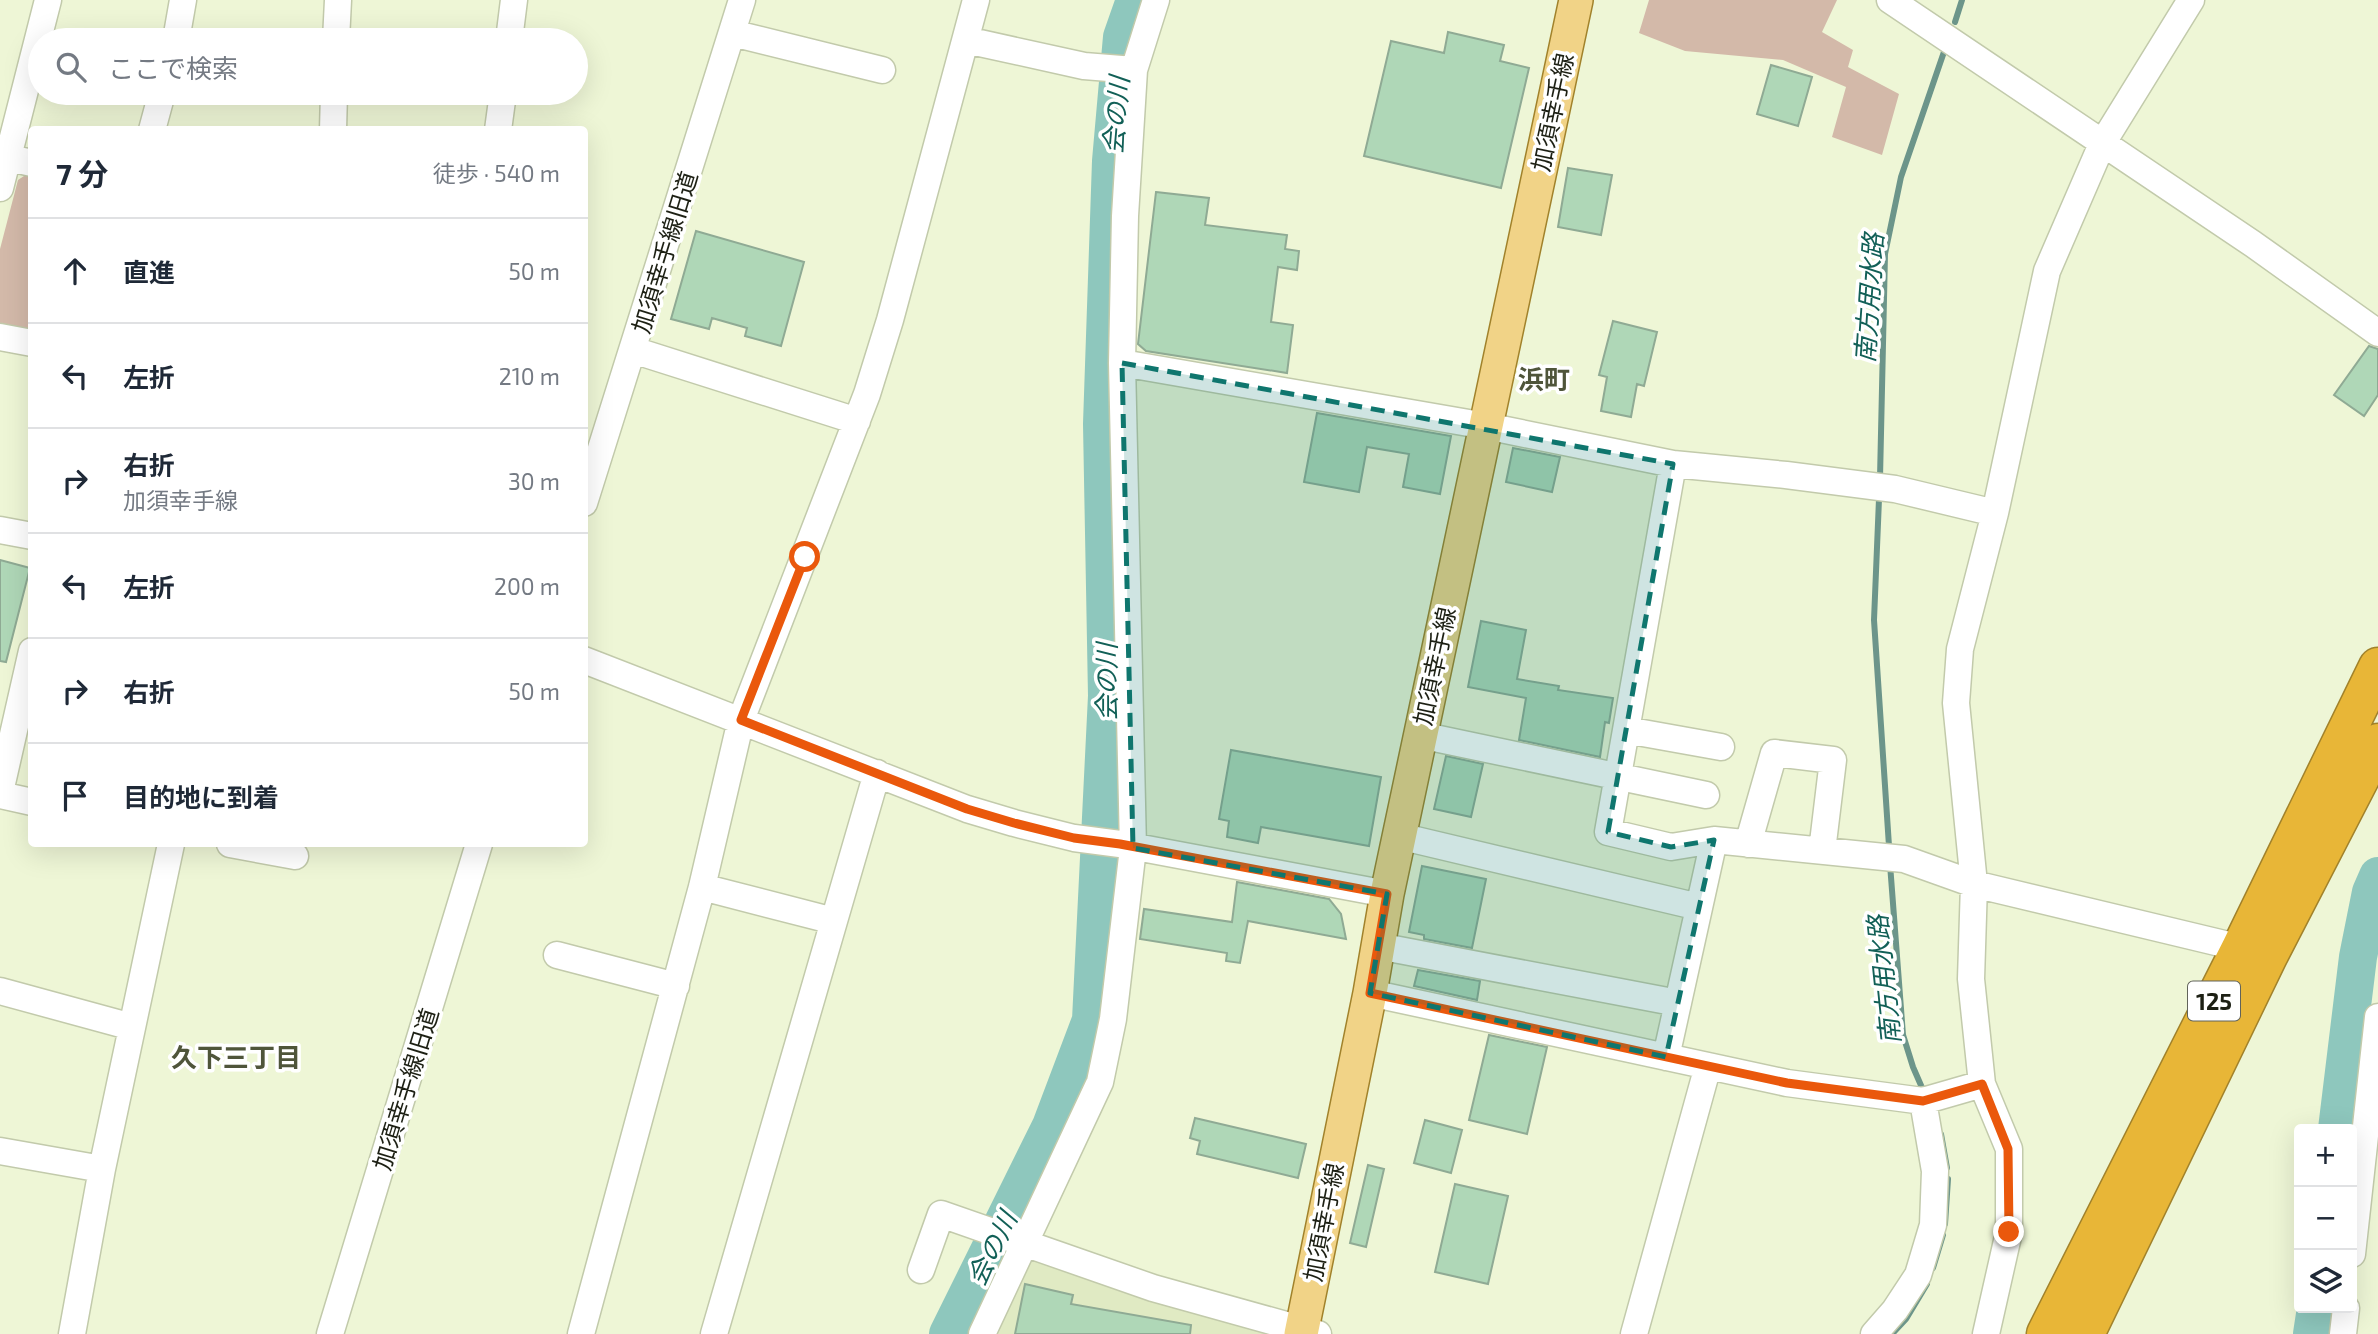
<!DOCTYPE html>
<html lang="ja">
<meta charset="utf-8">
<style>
body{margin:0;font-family:"Exo 2","Noto Sans JP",sans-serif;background:#f6f6f7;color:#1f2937}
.controls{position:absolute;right:21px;bottom:21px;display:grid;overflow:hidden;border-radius:7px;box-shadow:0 7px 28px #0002}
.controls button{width:63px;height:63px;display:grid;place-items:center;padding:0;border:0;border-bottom:2px solid #e0e1e3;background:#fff;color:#1f2937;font:35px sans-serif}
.stop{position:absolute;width:21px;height:21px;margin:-16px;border:5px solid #ea580c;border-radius:50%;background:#fff}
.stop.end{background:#ea580c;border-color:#fff;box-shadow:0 2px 7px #0008}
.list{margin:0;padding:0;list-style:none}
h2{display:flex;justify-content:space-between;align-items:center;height:91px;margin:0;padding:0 28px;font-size:30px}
h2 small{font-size:23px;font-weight:400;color:#747a83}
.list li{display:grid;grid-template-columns:46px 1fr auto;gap:21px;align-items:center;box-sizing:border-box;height:105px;padding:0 28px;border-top:2px solid #e0e1e3}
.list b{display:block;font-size:26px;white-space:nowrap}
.list p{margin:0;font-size:23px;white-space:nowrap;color:#747a83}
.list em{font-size:23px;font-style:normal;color:#747a83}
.icon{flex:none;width:38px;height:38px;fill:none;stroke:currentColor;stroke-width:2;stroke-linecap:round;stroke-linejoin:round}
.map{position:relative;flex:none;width:2378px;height:1334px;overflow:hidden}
.search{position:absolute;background:#fff;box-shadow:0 7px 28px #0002;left:28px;top:28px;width:560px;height:77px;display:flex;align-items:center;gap:18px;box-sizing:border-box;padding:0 24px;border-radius:38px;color:#747a83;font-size:26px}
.panel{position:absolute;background:#fff;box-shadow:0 7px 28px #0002;left:28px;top:126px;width:560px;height:721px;border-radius:7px}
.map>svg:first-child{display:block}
.built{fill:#e0eac3}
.green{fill:#d3b9a9}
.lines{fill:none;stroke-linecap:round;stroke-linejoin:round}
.stream{stroke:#6c958a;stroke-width:6}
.river{stroke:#8ec7bd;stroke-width:38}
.building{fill:#afd7b7;stroke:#8faa94;stroke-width:2}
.minor-casing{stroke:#c2caab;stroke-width:29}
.major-casing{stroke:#a1822b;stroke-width:36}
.highway-casing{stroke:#a1822b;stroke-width:41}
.minor{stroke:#fff;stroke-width:26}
.major{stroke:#f1d387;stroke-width:33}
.highway{stroke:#e8b637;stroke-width:38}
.route{stroke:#ea580c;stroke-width:9}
.marked{fill:#0f766e;fill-opacity:0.2;stroke:#0f766e;stroke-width:5;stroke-dasharray:14 9;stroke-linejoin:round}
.labels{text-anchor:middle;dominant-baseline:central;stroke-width:7;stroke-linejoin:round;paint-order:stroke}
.shield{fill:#fff;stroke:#61635a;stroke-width:2}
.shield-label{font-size:23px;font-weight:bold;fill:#1d2014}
.street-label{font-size:24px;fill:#1d2014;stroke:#fff}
.water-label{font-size:26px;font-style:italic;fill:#126057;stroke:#fff}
.neighbourhood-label{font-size:26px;font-weight:bold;fill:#4f553a;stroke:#fff}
</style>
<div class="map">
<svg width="2378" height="1334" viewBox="0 0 2378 1334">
<rect width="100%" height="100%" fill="#eef6d6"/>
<path class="built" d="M1029 1256 1283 1334H994Z"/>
<path class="green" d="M1649 0H1837L1822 32 1853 50 1848 67 1899 94 1882 155 1832 137 1846 87 1783 60 1685 51 1639 33Z
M27 174H32L31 336 0 330V249L18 180Z"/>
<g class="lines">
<path class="stream" d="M1955 22 1962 0
M1880 478 1885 254 1901 177 1946 46
M1879 499 1874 620 1889 846
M1890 864 1903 1035 1913 1067 1923 1090
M1941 1134 1947 1168
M1945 1224 1948 1179
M1933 1268 1943 1235
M1892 1334 1906 1319 1927 1284"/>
<path class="river" d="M2337 1129 2358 957 2371 892 2378 876
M948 1334 1051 1126 1091 1020 1107 696 1102 424 1111 161 1122 37 1135 0
M2312 1334 2316 1308"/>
</g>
<path class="building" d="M1448 32 1504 45 1500 61 1529 68 1501 188 1364 156 1391 41 1444 53Z
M1771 65 1812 77 1798 126 1757 114Z
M1568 168 1612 175 1601 235 1558 227Z
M1156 192 1209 198 1205 225 1287 235 1285 249 1299 251 1297 270 1278 267 1271 322 1293 325 1287 373 1146 351 1138 344Z
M696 231 804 262 781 346 745 336 747 328 712 318 709 329 671 319Z
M1613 321 1657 332 1644 386 1637 384 1631 417 1601 411 1607 377 1599 375Z
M2369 346 2378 349V395L2364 416 2334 395Z
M1317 413 1451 436 1440 494 1403 487 1409 454 1367 447 1359 492 1304 482Z
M1513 448 1560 457 1552 492 1506 482Z
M0 560 30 568 6 662 0 661Z
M1481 621 1526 630 1517 679 1559 686 1558 690 1613 698 1609 723 1605 722 1600 757 1519 740 1526 698 1468 687Z
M1231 750 1381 777 1369 846 1261 827 1258 843 1227 837 1229 821 1219 819Z
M1446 756 1483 764 1471 817 1434 809Z
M1422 866 1486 879 1472 948 1424 939V935L1409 932Z
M1237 882 1329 899 1341 914 1346 939 1248 921 1240 963 1226 961 1227 953 1140 939 1144 909 1232 922Z
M1418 970 1480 981 1477 1000 1414 986Z
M1489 1035 1547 1047 1527 1134 1469 1120Z
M1195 1118 1306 1144 1298 1178 1197 1154 1200 1141 1190 1138Z
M1425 1120 1462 1130 1451 1173 1414 1163Z
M1368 1165 1384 1169 1366 1247 1350 1243Z
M1455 1184 1508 1196 1488 1284 1435 1272Z
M1025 1284 1073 1295 1071 1304 1191 1325 1190 1334H1015Z"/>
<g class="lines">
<g class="minor-casing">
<path id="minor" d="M1890 0 2253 244 2378 333
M732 33 882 70
M176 40 183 0
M336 40 338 0
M509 40 514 0
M966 40 1084 66 1134 70
M152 130 162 93
M333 130 334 93
M498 130 503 93
M0 156 32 163
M0 188 48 0
M0 337 32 343
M633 350 857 421
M1122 363 1486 426 1673 464 1786 475 1895 489 1995 513
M584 503 742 0
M0 530 32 536
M584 660 967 809 1014 823 1074 838 1120 844 1387 894
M1626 730 1721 747
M1420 735 1706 795
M0 792 32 651
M0 795 32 802
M1399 836 1699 907
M1714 840 1904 859 1974 884 2241 948
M230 844 295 856
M1748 844 1774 753 1833 760 1822 851
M702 887 834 921
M1378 946 1678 1003
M557 955 676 986
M0 991 132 1027
M1370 993 1787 1083 1923 1101 1982 1084
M1666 1057 1714 840 1671 847 1608 832 1673 464
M0 1151 102 1169
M2352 1254 2378 1017
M921 1270 941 1214 1153 1288 1318 1334
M72 1334 102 1169 171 844
M330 1334 479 844
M581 1334 702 887 741 720 867 394 890 320 976 0
M714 1334 877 773
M982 1334 1100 1082 1113 1019 1133 848 1122 363 1125 216 1134 70 1156 0
M1634 1334 1708 1066
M1874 1334 1895 1310 1918 1275 1933 1225 1935 1171 1923 1101
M1986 1334 2009 1232V1149L1982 1084 1971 979 1974 884 1956 703 1960 649 1995 513 2047 271 2102 144 2191 0
M2343 1334 2346 1308"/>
</g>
<g class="major-casing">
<path id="major" d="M1301 1334 1370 993 1387 894 1576 0"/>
</g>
<g class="highway-casing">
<path id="highway" d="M2046 1334 2241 948 2378 667
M2085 1334 2268 956 2378 743"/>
</g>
<use href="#minor" class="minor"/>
<use href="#major" class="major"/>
<use href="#highway" class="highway"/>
</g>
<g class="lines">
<path class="route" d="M805 557 741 720 967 809 1014 823 1074 838 1120 844 1387 894 1370 993 1787 1083 1923 1101 1982 1084 2008 1149 2009 1232"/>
</g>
<path class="marked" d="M1122 363 1673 464 1608 832 1671 847 1714 840 1666 1057 1370 993 1387 894 1133 848Z"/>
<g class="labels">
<rect class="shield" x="2188" y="981.5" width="52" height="39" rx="5"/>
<g class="shield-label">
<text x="2214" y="1001">125</text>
</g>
<g class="street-label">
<text transform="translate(1552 112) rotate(-78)">加須幸手線</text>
<text transform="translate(664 252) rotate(-73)">加須幸手線旧道</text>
<text transform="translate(1434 666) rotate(-78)">加須幸手線</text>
<text transform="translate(405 1089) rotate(-73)">加須幸手線旧道</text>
<text transform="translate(1323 1222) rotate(-79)">加須幸手線</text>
</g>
<g class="water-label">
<text transform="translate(1115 115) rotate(-85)">会の川</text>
<text transform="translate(1868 298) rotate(-86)">南方用水路</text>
<text transform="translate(1105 682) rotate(-90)">会の川</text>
<text transform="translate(1883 980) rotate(-96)">南方用水路</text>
<text transform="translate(991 1248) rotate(-64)">会の川</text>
</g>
<g class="neighbourhood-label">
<text x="1544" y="378">浜町</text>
<text x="236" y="1056">久下三丁目</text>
</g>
</g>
</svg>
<div class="controls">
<button>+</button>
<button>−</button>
<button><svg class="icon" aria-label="layers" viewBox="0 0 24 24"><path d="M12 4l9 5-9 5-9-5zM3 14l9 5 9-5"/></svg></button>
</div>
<div class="stop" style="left:805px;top:557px"></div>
<div class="stop end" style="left:2009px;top:1232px"></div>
<div class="search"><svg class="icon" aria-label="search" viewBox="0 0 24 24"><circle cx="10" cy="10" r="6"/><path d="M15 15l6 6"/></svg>ここで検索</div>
<section class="panel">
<h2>7 分<small>徒歩 · 540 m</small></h2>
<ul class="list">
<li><svg class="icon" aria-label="ahead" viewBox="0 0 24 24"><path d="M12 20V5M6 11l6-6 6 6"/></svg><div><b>直進</b></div><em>50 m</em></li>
<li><svg class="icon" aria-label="left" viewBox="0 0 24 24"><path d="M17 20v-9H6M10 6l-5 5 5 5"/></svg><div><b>左折</b></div><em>210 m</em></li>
<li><svg class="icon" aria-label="right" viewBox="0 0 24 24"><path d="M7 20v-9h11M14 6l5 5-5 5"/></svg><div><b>右折</b><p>加須幸手線</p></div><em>30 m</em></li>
<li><svg class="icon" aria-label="left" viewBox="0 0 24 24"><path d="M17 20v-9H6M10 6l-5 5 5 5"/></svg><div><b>左折</b></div><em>200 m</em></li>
<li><svg class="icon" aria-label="right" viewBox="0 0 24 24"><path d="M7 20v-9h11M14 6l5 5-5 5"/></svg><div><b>右折</b></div><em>50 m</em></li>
<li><svg class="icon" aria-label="arrive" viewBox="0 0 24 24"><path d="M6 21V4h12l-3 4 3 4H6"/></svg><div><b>目的地に到着</b></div></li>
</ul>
</section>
</div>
